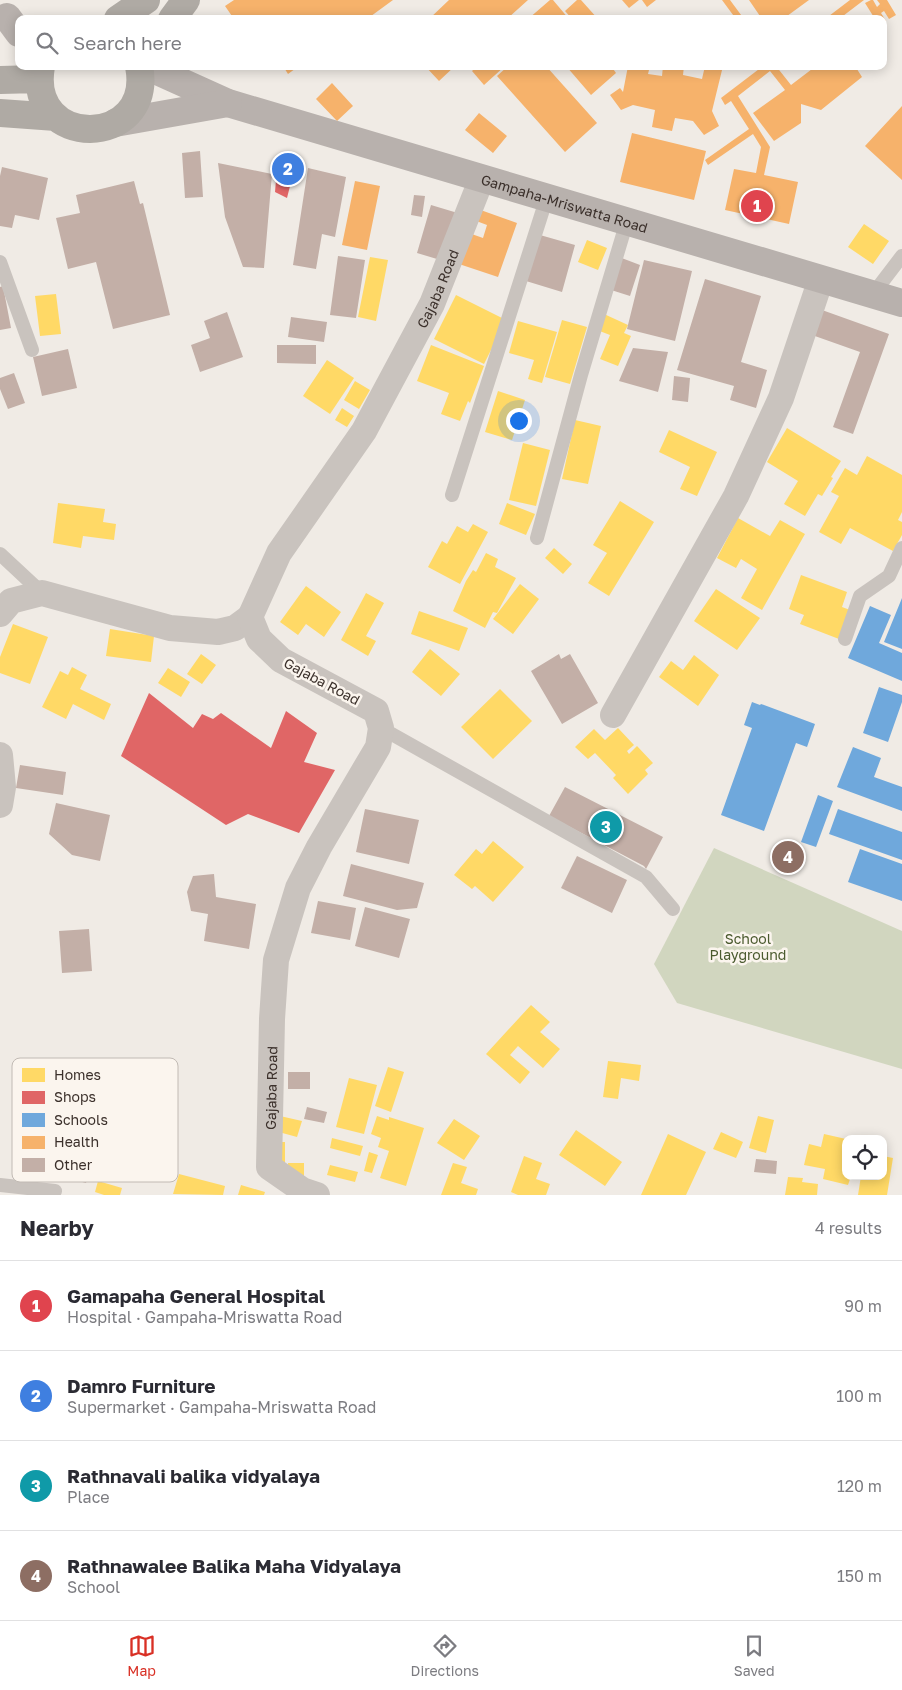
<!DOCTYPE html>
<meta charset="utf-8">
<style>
body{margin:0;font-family:"Golos Text",sans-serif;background:#f7f7f7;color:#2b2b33}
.controls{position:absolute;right:15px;bottom:15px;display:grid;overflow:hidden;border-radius:10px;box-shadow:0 2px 12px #0003}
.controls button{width:45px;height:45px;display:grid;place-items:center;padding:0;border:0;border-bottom:1px solid #e1e1e2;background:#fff;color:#2b2b33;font:25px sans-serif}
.you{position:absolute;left:518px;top:420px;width:18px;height:18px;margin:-12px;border:4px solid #fff;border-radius:50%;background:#1a73e8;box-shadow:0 0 0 8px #1a73e833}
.badge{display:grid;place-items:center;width:32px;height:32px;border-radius:50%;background:#d93025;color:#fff;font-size:16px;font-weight:700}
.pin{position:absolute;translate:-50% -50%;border:2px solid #fff;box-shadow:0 1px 5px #0006}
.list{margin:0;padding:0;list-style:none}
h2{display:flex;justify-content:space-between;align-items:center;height:65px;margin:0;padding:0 20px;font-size:21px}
h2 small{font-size:16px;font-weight:400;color:#7c7c81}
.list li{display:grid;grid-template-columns:32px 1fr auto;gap:15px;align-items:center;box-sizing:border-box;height:90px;padding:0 20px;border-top:1px solid #e1e1e2}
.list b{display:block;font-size:19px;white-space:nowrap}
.list p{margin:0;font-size:16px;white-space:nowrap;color:#7c7c81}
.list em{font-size:16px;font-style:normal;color:#7c7c81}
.icon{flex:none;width:28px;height:28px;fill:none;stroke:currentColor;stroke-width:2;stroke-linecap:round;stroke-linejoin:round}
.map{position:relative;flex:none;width:902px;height:1195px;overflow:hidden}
.search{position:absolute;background:#fff;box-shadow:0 2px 12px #0003;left:15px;right:15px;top:15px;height:55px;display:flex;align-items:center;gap:12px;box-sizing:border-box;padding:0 18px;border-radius:10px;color:#7c7c81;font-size:19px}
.sheet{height:425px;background:#fff}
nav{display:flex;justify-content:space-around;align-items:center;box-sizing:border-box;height:70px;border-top:1px solid #e1e1e2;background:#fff;font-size:14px;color:#7c7c81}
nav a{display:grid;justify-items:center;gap:2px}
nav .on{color:#d93025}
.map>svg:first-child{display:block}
.green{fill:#d1d6bf}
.homes{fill:#ffd966}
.shops{fill:#e06666}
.schools{fill:#6fa8dc}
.health{fill:#f6b26b}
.building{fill:#c3afa7}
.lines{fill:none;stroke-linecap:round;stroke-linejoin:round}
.lane{stroke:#c9c3be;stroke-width:14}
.street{stroke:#c9c3be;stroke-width:26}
.primary{stroke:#b8b1ad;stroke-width:28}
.highway{stroke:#afaaa4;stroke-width:28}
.labels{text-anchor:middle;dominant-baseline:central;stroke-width:5;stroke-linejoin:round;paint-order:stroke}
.street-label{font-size:14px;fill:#3b302b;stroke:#fbf5ee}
.park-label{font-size:14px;fill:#4a5a2e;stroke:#fbf5ee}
.key{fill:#fbf5ee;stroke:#c1bab4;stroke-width:1}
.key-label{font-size:14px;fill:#3b302b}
</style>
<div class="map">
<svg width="902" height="1195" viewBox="0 0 902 1195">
<rect width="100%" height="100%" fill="#f0ebe5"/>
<path class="green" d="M714 848 902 931V1069L677 1003 654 964Z"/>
<path class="homes" d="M864 224 889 241 873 264 848 247Z
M587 240 607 248 598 270 578 262Z
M370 257 388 260 376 321 358 317Z
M56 294 61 334 40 336 35 296Z
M456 295 506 320 484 364 434 339Z
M604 314 628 325 624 333 631 336 618 366 600 359 610 335 597 330Z
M562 320 587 327 570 384 545 377Z
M518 321 557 332 542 383 528 379 534 360 509 353Z
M431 345 484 366 470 403 468 401 460 421 441 414 449 393 417 381Z
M327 360 354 378 330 414 303 396Z
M355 381 370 390 359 409 344 400Z
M498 391 525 400 512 440 485 432Z
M342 408 354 416 347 427 335 420Z
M575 420 601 426 588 484 562 479Z
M787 428 841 461 831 477 833 478 822 496 818 494 805 516 784 504 798 481 767 462Z
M669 430 717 452 697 496 680 489 690 467 659 452Z
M523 443 550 450 536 506 509 500Z
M867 456 902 475V512L898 520 902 522V535L893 551 850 528 841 544 819 532 839 496 831 492 845 468 857 475Z
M620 501 654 522 609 596 588 583 607 553 593 545Z
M58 503 105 509 103 522 116 524 114 540 83 536 81 548 53 543Z
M507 503 535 514 526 535 499 524Z
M738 518 770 536 780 520 805 534 762 610 741 598 757 569 741 559 736 568 717 558Z
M473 524 488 532 460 584 428 567 442 541 447 544 457 526 468 532Z
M554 548 572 564 563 574 545 558Z
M486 553 498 559 495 567 516 578 497 613 493 612 485 628 453 611 466 581 473 570 476 572Z
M801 575 847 592 842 607 850 610 839 639 800 624 804 615 789 609Z
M520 584 539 599 513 634 493 619Z
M306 586 341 612 324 637 306 624 298 635 280 622Z
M716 589 760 618 737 650 694 621Z
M366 593 384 603 366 636 376 641 368 656 341 640Z
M419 611 468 628 459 651 411 634Z
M13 624 48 637 30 684 0 673V657Z
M110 629 154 636 151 662 106 656Z
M430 649 460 674 441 696 412 672Z
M201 654 216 665 202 684 187 674Z
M694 655 719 675 698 706 659 677 671 661 683 670Z
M72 667 87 675 80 689 111 704 104 720 73 704 66 719 42 707 60 671 68 675Z
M168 668 190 682 181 697 158 683Z
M500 689 532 721 493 759 461 727Z
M618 728 634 745 627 751 629 754 637 746 653 763 645 770 648 774 628 794 613 778 616 775 595 753 588 759 575 747 594 729 605 740Z
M493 841 524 867 493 902 475 886 472 889 454 875 476 849 482 854Z
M531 1005 550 1022 540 1032 560 1049 543 1068 518 1046 510 1055 530 1072 520 1084 486 1054Z
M608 1061 641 1065 639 1081 621 1078 618 1099 603 1097Z
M388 1067 404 1072 391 1112 375 1106Z
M349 1078 377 1085 364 1134 336 1127Z
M280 1116 302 1121 297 1137 275 1131Z
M377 1116 389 1120V1117L424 1128 406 1186 380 1178 389 1151 378 1147 381 1138 371 1134Z
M758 1116 774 1120 766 1153 749 1148Z
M454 1119 480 1136 464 1160 437 1143Z
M576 1130 622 1162 605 1186 559 1155Z
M721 1132 743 1142 736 1158 713 1149Z
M668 1134 706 1152 686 1195H641Z
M824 1134 846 1139 844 1156 846 1157V1176H851L848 1185 823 1179 825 1169 804 1165 809 1144 821 1147Z
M332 1138 363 1146 360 1156 330 1148Z
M275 1142H285V1163H275Z
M369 1152 378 1155 372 1173 364 1171Z
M524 1156 542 1163 536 1179 550 1184 546 1195H518L511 1192Z
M883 1156 893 1158 887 1195H858L861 1176H883Z
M288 1163H304V1177H287Z
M453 1163 467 1167 461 1183 478 1189 476 1195H441Z
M330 1165 358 1172 355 1182 327 1175Z
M179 1174 225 1186 223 1195 173 1194Z
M788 1177 803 1178 802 1182 818 1184 817 1195H785Z
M98 1181 122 1188 120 1195H104L95 1192Z
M241 1185 265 1192 264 1195H238Z"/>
<path class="shops" d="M278 157 296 162 287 198 275 192Z
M149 693 193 728 202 714 213 719 221 713 271 748 286 711 317 733 304 762 335 770 299 833 248 814 226 825 121 756Z"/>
<path class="schools" d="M902 598V649L884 642Z
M870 606 891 615 879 643 902 653V681L848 658Z
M879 687 902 695V702L888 742 863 733Z
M752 702 760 705 761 704 815 724 807 747 796 743 764 831 721 815 752 728 744 725Z
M853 747 881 758 874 777 902 787V811L837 787Z
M818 795 833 801 816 847 801 842Z
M838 809 902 832V860L829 834Z
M860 849 902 864V901L848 882Z"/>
<path class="health" d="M234 0H393L367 19H234L225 6Z
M449 0H528L507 19H429Z
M550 0H553L569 19H528Z
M577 0H581L598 19H572L565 11Z
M622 0H639L629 8Z
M642 0H656L647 7Z
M722 0H730L744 19H736Z
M749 0H809L783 19H762Z
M850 0H864L839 19H825Z
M871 0H873L877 7 880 4 877 0H887L896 15 889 19 884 11 881 13 886 21 883 23V19H875L865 3Z
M283 66H299L288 74Z
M425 66H455L439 81Z
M477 66H505L484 85 472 71Z
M508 66H546L597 123 565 152 497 76Z
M566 66H611L616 73 591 95Z
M628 66H650L648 74 662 76 663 66H684L683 75 702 79 705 66H723L712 111 719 126 704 135 693 121 675 118 672 131 652 127 655 110 633 105 621 110 610 95 620 88 623 92Z
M763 66H776L791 85 816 66H855L862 77 821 110 801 104V123L774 141 753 113 785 90 770 71 738 96 770 147 764 175 798 182 789 224 725 210 734 169 756 173 761 147 753 134 708 165 705 160 749 129 731 101 725 105 721 98Z
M332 83 353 106 337 121 316 99Z
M902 106V180L865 146Z
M479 113 507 136 493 153 465 130Z
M632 133 706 151 694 200 620 182Z
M355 181 380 186 367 250 342 245Z
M475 208 517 223 498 277 456 263 466 232 483 238 487 225 471 219Z"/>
<path class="building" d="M200 151 203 197 185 198 182 153Z
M218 163 272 174 264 268 243 267 225 217Z
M2 167 48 178 39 220 15 215 12 228 0 226V176Z
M308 168 346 177 335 237 322 234 316 269 293 265Z
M134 181 140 204 143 203 170 315 113 329 96 262 68 269 56 218 80 213 76 195Z
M414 195 425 196 422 217 411 215Z
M431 205 461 214 447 262 417 253Z
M540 235 575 245 562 292 526 281Z
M338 256 365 260 356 318 330 315Z
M619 257 640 265 630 296 608 289Z
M644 260 692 271 675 341 627 329Z
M705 279 761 296 741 362 767 370 756 408 730 400 734 386 677 370Z
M3 286 11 328 0 330V287Z
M822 310 889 334 853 434 833 427 860 352 812 335Z
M227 312 243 357 200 372 191 345 210 338 204 321Z
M291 317 327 322 324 342 288 337Z
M277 345H316V364L277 363Z
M633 348 668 352 658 392 619 381Z
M68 349 77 388 42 396 33 357Z
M14 373 25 403 8 409 0 389V378Z
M674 376 690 378 688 402 672 400Z
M559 654 561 659 570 654 598 703 562 724 531 671Z
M20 765 66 772 63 795 16 788Z
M565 787 663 837 646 869 644 866 549 816Z
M56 803 110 815 100 861 72 855 49 834Z
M365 809 419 820 409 864 356 852Z
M577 856 627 880 612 913 561 888Z
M351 864 424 883 417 908 397 910 343 896Z
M214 874 216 897 256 904 249 949 204 941 208 914 191 911 187 892 193 876Z
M318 901 356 908 350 940 311 933Z
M365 907 410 919 399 958 355 946Z
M89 929 92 971 62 973 59 931Z
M288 1072H310V1089H288Z
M307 1107 327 1112 324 1123 304 1119Z
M756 1159 777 1161 776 1174 754 1172Z
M65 1167 89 1174 86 1183 63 1177Z"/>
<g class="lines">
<path class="lane" d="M0 262 32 350
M873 294 902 256
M452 495 547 197
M537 538 581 375 627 221
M0 554 42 593
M845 639 860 596 889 576 902 548
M381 728 646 877 673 909
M0 1185 55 1191"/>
<g class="street">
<path d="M0 614 11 601 42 593 170 628 218 632 235 628 250 617"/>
<path d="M613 715 736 496 781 398 821 279"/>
<path d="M0 755 3 787 0 805"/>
<path id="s1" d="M317 1195 302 1190 269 1167 272 1019 276 960 298 888 319 847 378 747 381 728 376 711 281 660 259 639 250 617 279 553 364 431 432 304 482 178"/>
</g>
<g class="primary">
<path d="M7 17 19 33"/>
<path id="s2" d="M146 66 228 103 902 303"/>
<path d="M115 123 228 103"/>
</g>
<path class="highway" d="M118 19 146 0
M172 19 186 0
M41 66C26 151 155 149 139 66
M0 80 39 79
M0 113 56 117"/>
</g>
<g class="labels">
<g class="street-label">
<text stroke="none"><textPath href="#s2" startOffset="441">Gampaha-Mriswatta Road</textPath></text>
<text stroke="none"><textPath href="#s1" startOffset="1079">Gajaba Road</textPath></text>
<text transform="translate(322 681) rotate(28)">Gajaba Road</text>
<text stroke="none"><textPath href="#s1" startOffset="135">Gajaba Road</textPath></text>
</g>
<g class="park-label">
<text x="748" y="938">School<tspan x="748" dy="16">Playground</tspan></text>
</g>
</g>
<rect x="12" y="1058" width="166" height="124" rx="8" class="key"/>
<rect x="22" y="1068" width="23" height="14" fill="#ffd966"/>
<rect x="22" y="1091" width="23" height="13" fill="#e06666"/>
<rect x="22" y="1113" width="23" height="14" fill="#6fa8dc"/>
<rect x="22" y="1136" width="23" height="13" fill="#f6b26b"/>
<rect x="22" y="1158" width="23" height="14" fill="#c3afa7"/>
<g class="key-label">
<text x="54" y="1080">Homes</text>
<text x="54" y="1102">Shops</text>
<text x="54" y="1125">Schools</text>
<text x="54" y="1147">Health</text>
<text x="54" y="1170">Other</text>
</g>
</svg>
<div class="controls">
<button><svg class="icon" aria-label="locate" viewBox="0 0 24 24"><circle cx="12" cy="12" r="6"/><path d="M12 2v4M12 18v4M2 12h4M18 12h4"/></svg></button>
</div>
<div class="you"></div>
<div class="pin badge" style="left:757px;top:206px;background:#e0444e">1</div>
<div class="pin badge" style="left:288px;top:169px;background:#3f7fe0">2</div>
<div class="pin badge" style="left:606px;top:827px;background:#0f9aa8">3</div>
<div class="pin badge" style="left:788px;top:857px;background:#8d6e63">4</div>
<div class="search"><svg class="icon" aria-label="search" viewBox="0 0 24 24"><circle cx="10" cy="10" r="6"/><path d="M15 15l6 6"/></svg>Search here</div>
</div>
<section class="sheet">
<h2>Nearby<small>4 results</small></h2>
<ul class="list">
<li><span class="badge" style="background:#e0444e">1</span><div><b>Gamapaha General Hospital</b><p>Hospital · Gampaha-Mriswatta Road</p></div><em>90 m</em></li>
<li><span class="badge" style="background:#3f7fe0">2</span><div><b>Damro Furniture</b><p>Supermarket · Gampaha-Mriswatta Road</p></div><em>100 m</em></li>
<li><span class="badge" style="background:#0f9aa8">3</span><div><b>Rathnavali balika vidyalaya</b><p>Place</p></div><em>120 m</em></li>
<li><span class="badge" style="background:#8d6e63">4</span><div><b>Rathnawalee Balika Maha Vidyalaya</b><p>School</p></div><em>150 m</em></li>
</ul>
</section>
<nav>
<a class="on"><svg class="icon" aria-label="map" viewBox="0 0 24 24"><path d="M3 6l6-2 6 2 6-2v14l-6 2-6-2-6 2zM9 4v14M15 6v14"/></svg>Map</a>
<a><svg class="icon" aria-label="directions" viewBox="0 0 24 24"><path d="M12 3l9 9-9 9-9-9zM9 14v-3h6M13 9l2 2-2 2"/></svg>Directions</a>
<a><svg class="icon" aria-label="saved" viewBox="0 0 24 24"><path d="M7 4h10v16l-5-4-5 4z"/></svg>Saved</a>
</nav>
